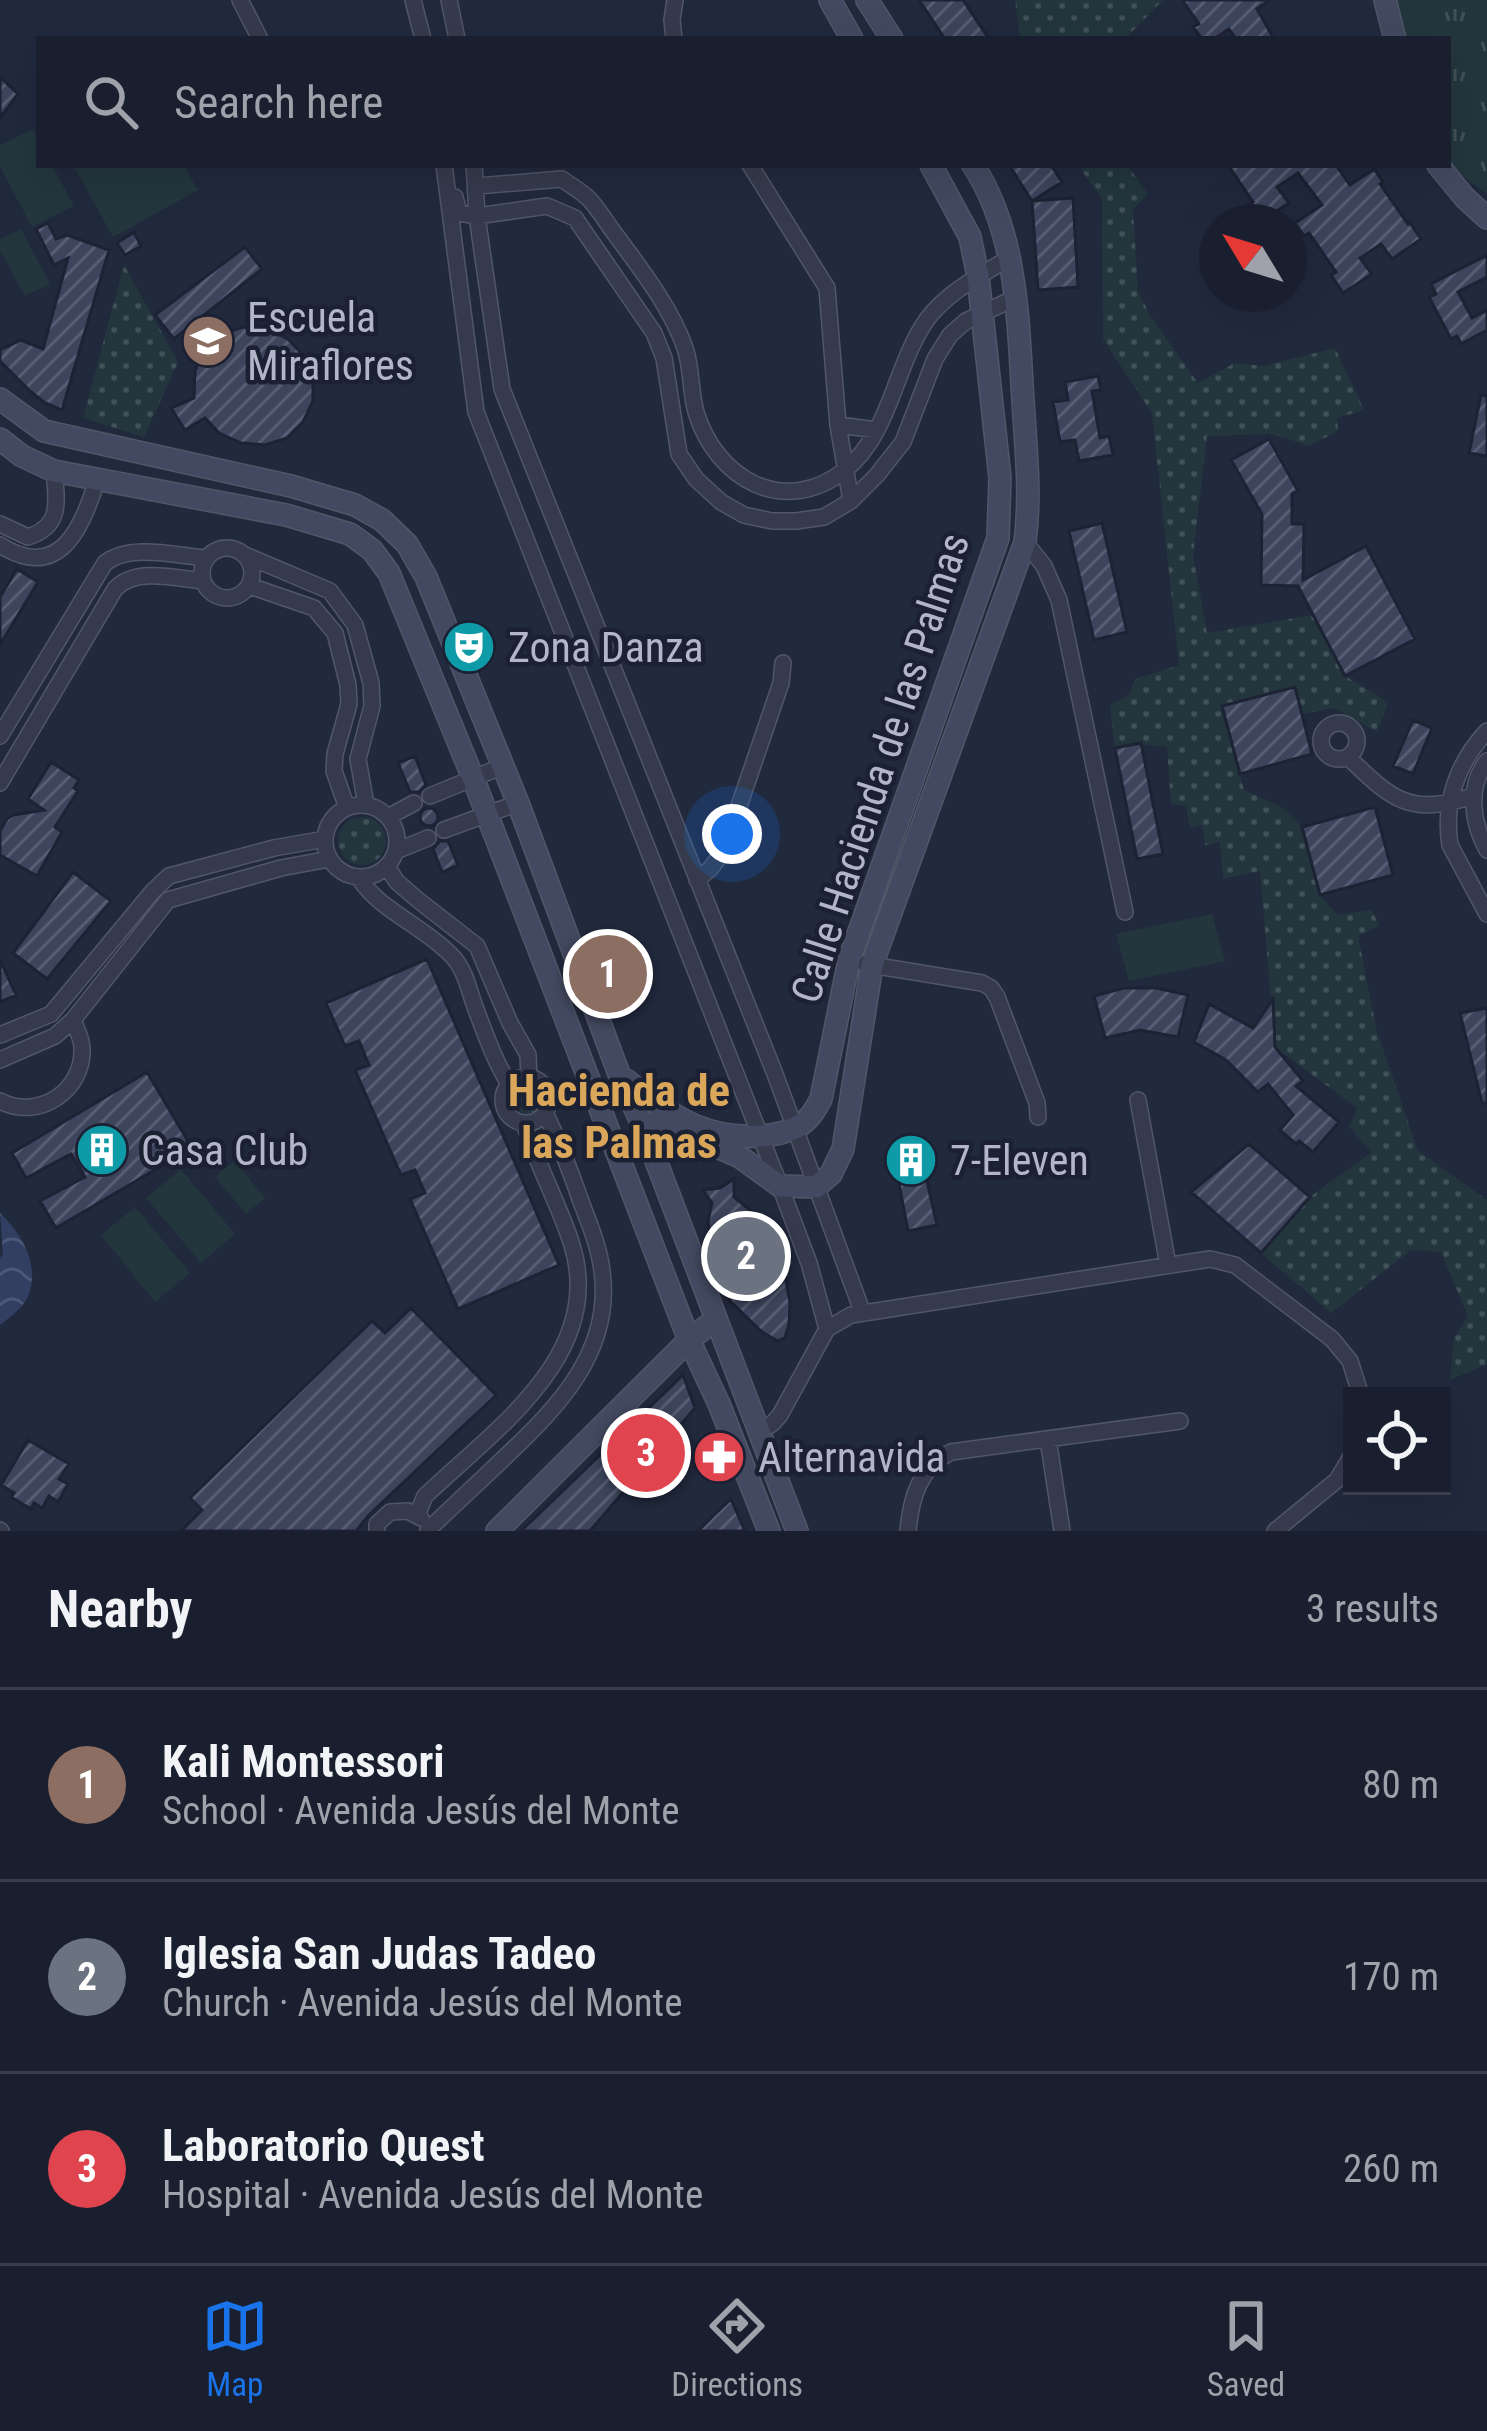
<!DOCTYPE html>
<meta charset="utf-8">
<style>
body{margin:0;font-family:"Roboto Condensed",sans-serif;background:#262c3a;color:#f1f3f6}
.controls{position:absolute;right:36px;bottom:36px;display:grid;overflow:hidden;border-radius:0px;box-shadow:0 12px 48px #0002}
.controls button{width:108px;height:108px;display:grid;place-items:center;padding:0;border:0;border-bottom:3px solid #373d4a;background:#191f2e;color:#f1f3f6;font:60px sans-serif}
.compass{position:absolute;left:1199px;top:204px;width:108px;height:108px;border-radius:50%;background:#191f2e;box-shadow:0 12px 48px #0002;rotate:308deg}
.you{position:absolute;left:732px;top:834px;width:42px;height:42px;margin:-30px;border:9px solid #fff;border-radius:50%;background:#1a73e8;box-shadow:0 0 0 18px #1a73e833}
.badge{display:grid;place-items:center;width:78px;height:78px;border-radius:50%;background:#1a73e8;color:#fff;font-size:39px;font-weight:700}
.pin{position:absolute;translate:-50% -50%;border:6px solid #fff;box-shadow:0 3px 12px #0006}
.list{margin:0;padding:0;list-style:none}
h2{display:flex;justify-content:space-between;align-items:center;height:156px;margin:0;padding:0 48px;font-size:51px}
h2 small{font-size:39px;font-weight:400;color:#9fa2aa}
.list li{display:grid;grid-template-columns:78px 1fr auto;gap:36px;align-items:center;box-sizing:border-box;height:192px;padding:0 48px;border-top:3px solid #373d4a}
.list b{display:block;font-size:45px;white-space:nowrap}
.list p{margin:0;font-size:39px;white-space:nowrap;color:#9fa2aa}
.list em{font-size:39px;font-style:normal;color:#9fa2aa}
.icon{flex:none;width:66px;height:66px;fill:none;stroke:currentColor;stroke-width:2;stroke-linecap:round;stroke-linejoin:round}
.map{position:relative;flex:none;width:1487px;height:1531px;overflow:hidden}
.search{position:absolute;background:#191f2e;box-shadow:0 12px 48px #0002;left:36px;right:36px;top:36px;height:132px;display:flex;align-items:center;gap:30px;box-sizing:border-box;padding:0 42px;border-radius:0px;color:#9fa2aa;font-size:45px}
.sheet{height:732px;background:#191f2e}
nav{display:flex;justify-content:space-around;align-items:center;box-sizing:border-box;height:168px;border-top:3px solid #373d4a;background:#191f2e;font-size:33px;color:#9fa2aa}
nav a{display:grid;justify-items:center;gap:6px}
nav .on{color:#1a73e8}
.map>svg:first-child{display:block}
.grass{fill:url(#grass-dots)}
.park{fill:url(#park-tufts)}
.garden{fill:#23363e}
.water{fill:url(#water-waves)}
.building{fill:url(#building-hatch);stroke:#1d2234;stroke-width:3}
.lines{fill:none;stroke-linecap:round;stroke-linejoin:round}
.street-casing{stroke:#515668;stroke-width:18}
.secondary-casing{stroke:#515668;stroke-width:24}
.street{stroke:#353b4d;stroke-width:15}
.secondary{stroke:#434960;stroke-width:21}
.labels{text-anchor:middle;dominant-baseline:central;stroke-width:9;stroke-linejoin:round;paint-order:stroke}
.poi-label{font-size:42px;fill:#b1b6c8;stroke:#1b2032;text-anchor:start}
.street-label{font-size:42px;fill:#b1b6c8;stroke:#1b2032}
.neighbourhood-label{font-size:45px;font-weight:bold;fill:#daa75a;stroke:#1b2032}
</style>
<div class="map">
<svg width="1487" height="1531" viewBox="0 0 1487 1531">
<defs>
<pattern id="grass-dots" width="8" height="8" patternUnits="userSpaceOnUse" patternTransform="scale(3)"><rect width="8" height="8" fill="#23363e"/><path d="M2 2h.1M6 6h.1" fill="none" stroke="#415158" stroke-width="1.8" stroke-linecap="round"/></pattern>
<pattern id="park-tufts" width="24" height="20" patternUnits="userSpaceOnUse" patternTransform="scale(3)"><rect width="24" height="20" fill="#23363e"/><path d="M3 7l-1-3M5 7V3M7 7l1-3M15 17l-1-3M17 17v-4M19 17l1-3" fill="none" stroke="#415158"/></pattern>
<pattern id="water-waves" width="16" height="10" patternUnits="userSpaceOnUse" patternTransform="scale(3)"><rect width="16" height="10" fill="#323f63"/><path d="M0 5q4-4 8 0t8 0" fill="none" stroke="#4d5878"/></pattern>
<pattern id="building-hatch" width="6" height="6" patternUnits="userSpaceOnUse" patternTransform="scale(3)"><rect width="6" height="6" fill="#3d455d"/><path d="M-1 1l2-2M0 6l6-6M5 7l2-2" fill="none" stroke="#575e73"/></pattern>
</defs>
<rect width="100%" height="100%" fill="#21293d"/>
<path class="grass" d="M1015 0H1161L1162 1 1125 39H1020Z
M1078 165H1127L1148 194 1133 209 1138 291 1151 317 1198 383 1235 363 1263 366 1335 348 1364 410 1337 418 1338 431 1309 446 1273 434 1207 436 1193 555 1207 633 1313 615 1345 676 1388 702 1377 732 1335 708 1302 714 1294 687 1222 707 1244 790 1283 808 1302 827 1320 895 1337 915 1372 910 1379 926 1358 936 1377 1032 1418 1151 1487 1200V1364L1450 1380 1454 1338 1468 1316 1441 1252 1411 1250 1331 1313 1261 1253 1310 1197 1372 1152 1349 1127 1357 1108 1275 1047 1260 871 1223 879 1220 842 1205 845 1202 825 1190 828 1186 806 1171 804 1167 747 1138 744 1115 748 1110 706 1128 695 1136 679 1179 665 1152 413 1103 339 1102 199Z
M124 265 178 362 144 437 83 418Z
M338 841a24 24 0 1 1 48 0a24 24 0 1 1-48 0Z
M513 1098a16 16 0 1 1 32 0a16 16 0 1 1-32 0Z"/>
<path class="park" d="M1394 0H1487V194L1448 164V39H1404Z"/>
<path class="garden" d="M33 129 39 141V165H52L74 206 32 227 0 167V145Z
M73 165H184L197 189 204 187 113 237Z
M21 229 50 284 25 296 0 250V239Z
M1212 914 1225 961 1129 981 1116 934Z
M234 1161 265 1198 246 1214 215 1177Z
M181 1169 235 1234 201 1263 146 1198Z
M135 1207 190 1273 155 1302 101 1235Z"/>
<path class="water" d="M0 1213C21 1233 41 1265 28 1296 24 1307 9 1318 0 1325V1258L3 1254Z"/>
<path class="building" d="M919 0H963L989 39H945Z
M1182 0H1270L1257 9 1274 39H1236L1229 29 1214 39H1202L1193 27 1199 24Z
M0 77 18 94 0 118Z
M1009 165H1051L1062 182 1032 201Z
M1228 165H1336L1350 185 1374 169 1383 182 1380 184 1408 224 1410 223 1421 239 1392 259 1381 244 1360 258 1372 274 1343 293 1331 275 1336 272 1309 233 1304 236 1295 223 1322 205 1298 173 1277 187 1289 203 1260 222 1248 205 1253 202Z
M1073 198 1078 287 1038 290 1032 201Z
M48 223 56 239 67 235 109 250 62 410 45 403 31 392 0 361V350L21 340 43 349 68 258 54 265 36 229Z
M134 232 141 246 125 255 117 243Z
M245 247 262 269 174 339 155 315Z
M1487 255V277L1458 292 1472 318 1487 310V330L1461 344 1457 336 1451 339 1429 297 1436 294 1431 284Z
M243 327 266 328 288 339 304 356 313 378V401L303 422 287 438 265 445 241 443 219 433 205 418 185 430 171 408 194 398 195 371 204 350 221 334Z
M1098 376 1101 390 1092 391 1100 438 1109 436 1113 455 1079 461 1075 440 1060 442 1053 402 1068 400 1065 382Z
M1481 395 1487 396V456L1469 453Z
M1269 439 1298 491 1292 494V524H1304L1303 580 1366 546 1415 639 1345 676 1298 586 1261 585 1262 514 1231 460Z
M1102 523 1127 632 1094 640 1069 531Z
M17 569 38 582 0 645V597Z
M1295 687 1312 754 1240 774 1222 706Z
M1413 720 1432 728 1413 774 1393 766Z
M1141 743 1163 854 1137 859 1115 748Z
M415 756 426 785 419 792H410L398 763Z
M51 762 79 780 74 788 78 791 55 827 62 832 37 876 0 855V831L7 819 13 815 44 810 28 799Z
M1375 807 1393 875 1320 895 1302 827Z
M420 817a9 9 0 1 1 18 0a9 9 0 1 1-18 0Z
M440 841H448L458 865 442 872 433 849Z
M73 872 111 901 47 979 13 953Z
M427 959 559 1265 458 1309 410 1199 425 1193 415 1170 401 1175 355 1070 369 1065 359 1041 345 1046 326 1003Z
M0 960 16 995 0 1002Z
M1124 988H1156L1188 995 1178 1037 1140 1030 1105 1038 1094 996Z
M1273 999 1275 1047 1303 1081 1296 1086 1339 1122 1313 1152 1299 1141 1296 1144 1280 1130 1293 1115 1268 1084 1258 1092 1226 1060 1194 1042 1209 1004 1253 1028Z
M1487 1008V1103H1482L1460 1013Z
M147 1072 192 1148 56 1228 40 1201 85 1177 71 1154 26 1178 12 1153Z
M923 1139 928 1186 937 1225 908 1231 899 1184 894 1142Z
M1249 1144 1310 1197 1261 1253 1191 1192Z
M734 1179V1197L761 1219 781 1252 790 1303 789 1324 785 1338 778 1341 762 1332 730 1301 712 1260 708 1221 712 1203 703 1190 720 1188Z
M411 1308 496 1395 369 1515 356 1531H181L202 1510 190 1498 340 1352 372 1321 385 1333Z
M683 1375 695 1408 590 1531H521Z
M28 1440 69 1464 59 1479 68 1484 58 1502 49 1496 42 1508 34 1503 31 1509 11 1497 14 1493 1 1485Z
M731 1499 745 1531H698L714 1515Z"/>
<g class="lines">
<g class="street-casing">
<path id="street" d="M240 0 260 39
M413 0 423 39
M449 0 457 39
M674 39 672 20 675 0
M444 165 476 412 780 1186 809 1263 827 1329
M474 165 477 216 502 389 775 1074 862 1311
M750 165 827 288 838 425 851 501
M477 186 562 179C571 186 583 192 591 201 601 213 609 226 618 238 643 272 671 308 685 348 692 368 690 391 696 412 716 479 784 518 845 470 892 432 894 365 928 318 949 291 980 276 1009 258
M455 197 459 213 477 216 547 206 575 218 654 333 664 358 679 454 696 479 721 502 744 515 772 521H796L824 517 851 501 877 475 903 442 935 359 950 335 966 321 1015 298
M838 425 877 430
M0 524 28 537C62 526 57 502 54 471
M1025 542 1044 566 1059 600 1125 912
M0 545C59 582 82 529 97 480
M202 573a25 25 0 1 1 50 0a25 25 0 1 1-50 0Z
M245 555 330 591 355 625 371 683 372 706 358 759 366 805
M250 586 314 608 335 633 348 685 349 704 335 754 334 771 347 808
M1321 741a18 18 0 1 1 36 0a18 18 0 1 1-36 0Z
M1487 731C1458 762 1443 802 1450 845L1487 914
M0 736 105 563C131 543 176 556 207 558
M1348 757C1393 801 1410 816 1473 796
M1487 761C1467 787 1472 823 1487 850
M0 783 115 589C136 567 174 578 203 581
M430 796 503 766
M325 841a36 36 0 1 1 72 0a36 36 0 1 1-72 0Z
M388 817 414 803
M444 830 518 803
M396 851 428 838
M387 867 397 882 418 900 477 946 510 1023 528 1055 529 1077
M359 878C379 910 425 927 452 956 465 969 469 990 475 1007 485 1033 494 1060 509 1084
M697 880 711 868 724 850 781 683 783 663
M865 964 982 983 991 988 997 997 1037 1103 1038 1117
M0 1035 51 1014 153 891 169 876 274 848 325 839
M0 1060 55 1036 73 1020 168 900 281 868 329 859
M503 1100a23 23 0 1 1 46 0a23 23 0 1 1-46 0Z
M1138 1100 1168 1265
M0 1101C38 1121 84 1091 82 1048 82 1039 76 1028 73 1020
M758 1432 772 1424 780 1415 827 1329 851 1315 1210 1259 1235 1265 1332 1339 1350 1361 1361 1396
M1048 1439 1062 1531
M417 1515 425 1496C494 1430 606 1355 572 1245 559 1204 537 1165 524 1123
M0 1530 1 1531
M428 1530C453 1506 478 1483 503 1459 557 1408 613 1352 602 1271 599 1246 589 1223 580 1199 570 1170 559 1141 545 1113
M377 1531V1524L390 1512 408 1511 421 1518
M908 1531C911 1498 919 1468 951 1452L1180 1421
M1275 1531 1337 1480 1352 1455"/>
</g>
<g class="secondary-casing">
<path id="secondary" d="M830 0 852 39
M867 0 892 39
M1385 0 1395 39
M1438 165 1465 198 1487 218
M0 399 44 431 291 486 355 505 382 520 407 544 426 577 518 803 619 1074 642 1124 797 1531
M0 439 22 456 54 471 286 515 350 534 372 550 389 573 473 778 689 1340 719 1404 769 1531
M626 1080C648 1097 670 1115 696 1126 725 1138 769 1141 797 1127 809 1121 815 1110 821 1099L849 960 998 538 1000 478 978 276 970 237 931 165
M642 1124H660L676 1129 740 1157 780 1186 816 1187 831 1174 843 1149 872 965 1025 542C1031 495 1026 449 1023 401 1018 322 1018 234 973 165
M497 1531 689 1340 715 1320"/>
</g>
<use href="#street" class="street"/>
<use href="#secondary" class="secondary"/>
</g>
<defs>
<g id="school-disc" transform="scale(2.7)"><circle r="9.5" fill="#8d6e63" stroke="#1b2032"/><path d="M0-5L7-2L0 1L-7-2ZM-4 1L0 2.5L4 1V4Q0 6-4 4Z" fill="#fff"/></g>
<g id="theatre-disc" transform="scale(2.7)"><circle r="9.5" fill="#0f9aa8" stroke="#1b2032"/><path d="M-5-5.5Q0-4 5-5.5V0Q5 5 0 6Q-5 5-5 0ZM-3.3-2.5H-1v1.5H-3.3ZM1-2.5H3.3v1.5H1ZM-2.8 1Q0 5.5 2.8 1Z" fill="#fff"/></g>
<g id="building-disc" transform="scale(2.7)"><circle r="9.5" fill="#0f9aa8" stroke="#1b2032"/><path d="M-4-6H4V6H1V3H-1V6H-4ZM-2.5-4.3h1.7v1.8h-1.7ZM.8-4.3h1.7v1.8H.8ZM-2.5-1h1.7V.8h-1.7ZM.8-1h1.7V.8H.8Z" fill="#fff"/></g>
<g id="pharmacy-disc" transform="scale(2.7)"><circle r="9.5" fill="#e0444e" stroke="#1b2032"/><path d="M-2-6h4v4h4v4h-4v4h-4v-4h-4v-4h4Z" fill="#fff"/></g>
</defs>
<g fill-rule="evenodd">
<use href="#school-disc" x="208" y="341"/>
<use href="#theatre-disc" x="469" y="647"/>
<use href="#building-disc" x="102" y="1150"/>
<use href="#building-disc" x="911" y="1160"/>
<use href="#pharmacy-disc" x="719" y="1457"/>
</g>
<g class="labels">
<g class="poi-label">
<text x="247" y="317">Escuela<tspan x="247" dy="48">Miraflores</tspan></text>
<text x="508" y="647">Zona Danza</text>
<text x="141" y="1150">Casa Club</text>
<text x="950" y="1160">7-Eleven</text>
<text x="758" y="1457">Alternavida</text>
</g>
<g class="street-label">
<text transform="translate(880 768) rotate(-72)">Calle Hacienda de las Palmas</text>
</g>
<g class="neighbourhood-label">
<text x="619" y="1090">Hacienda de<tspan x="619" dy="52">las Palmas</tspan></text>
</g>
</g>
</svg>
<div class="controls">
<button><svg class="icon" aria-label="locate" viewBox="0 0 24 24"><circle cx="12" cy="12" r="6"/><path d="M12 2v4M12 18v4M2 12h4M18 12h4"/></svg></button>
</div>
<svg class="compass" viewBox="-18 -18 36 36"><path d="M0-13l5 13h-10z" fill="#e53935"/><path d="M0 13l5-13h-10z" fill="#9fa2aa"/></svg>
<div class="you"></div>
<div class="pin badge" style="left:608px;top:974px;background:#8d6e63">1</div>
<div class="pin badge" style="left:746px;top:1256px;background:#6b7280">2</div>
<div class="pin badge" style="left:646px;top:1453px;background:#e0444e">3</div>
<div class="search"><svg class="icon" aria-label="search" viewBox="0 0 24 24"><circle cx="10" cy="10" r="6"/><path d="M15 15l6 6"/></svg>Search here</div>
</div>
<section class="sheet">
<h2>Nearby<small>3 results</small></h2>
<ul class="list">
<li><span class="badge" style="background:#8d6e63">1</span><div><b>Kali Montessori</b><p>School · Avenida Jesús del Monte</p></div><em>80 m</em></li>
<li><span class="badge" style="background:#6b7280">2</span><div><b>Iglesia San Judas Tadeo</b><p>Church · Avenida Jesús del Monte</p></div><em>170 m</em></li>
<li><span class="badge" style="background:#e0444e">3</span><div><b>Laboratorio Quest</b><p>Hospital · Avenida Jesús del Monte</p></div><em>260 m</em></li>
</ul>
</section>
<nav>
<a class="on"><svg class="icon" aria-label="map" viewBox="0 0 24 24"><path d="M3 6l6-2 6 2 6-2v14l-6 2-6-2-6 2zM9 4v14M15 6v14"/></svg>Map</a>
<a><svg class="icon" aria-label="directions" viewBox="0 0 24 24"><path d="M12 3l9 9-9 9-9-9zM9 14v-3h6M13 9l2 2-2 2"/></svg>Directions</a>
<a><svg class="icon" aria-label="saved" viewBox="0 0 24 24"><path d="M7 4h10v16l-5-4-5 4z"/></svg>Saved</a>
</nav>
